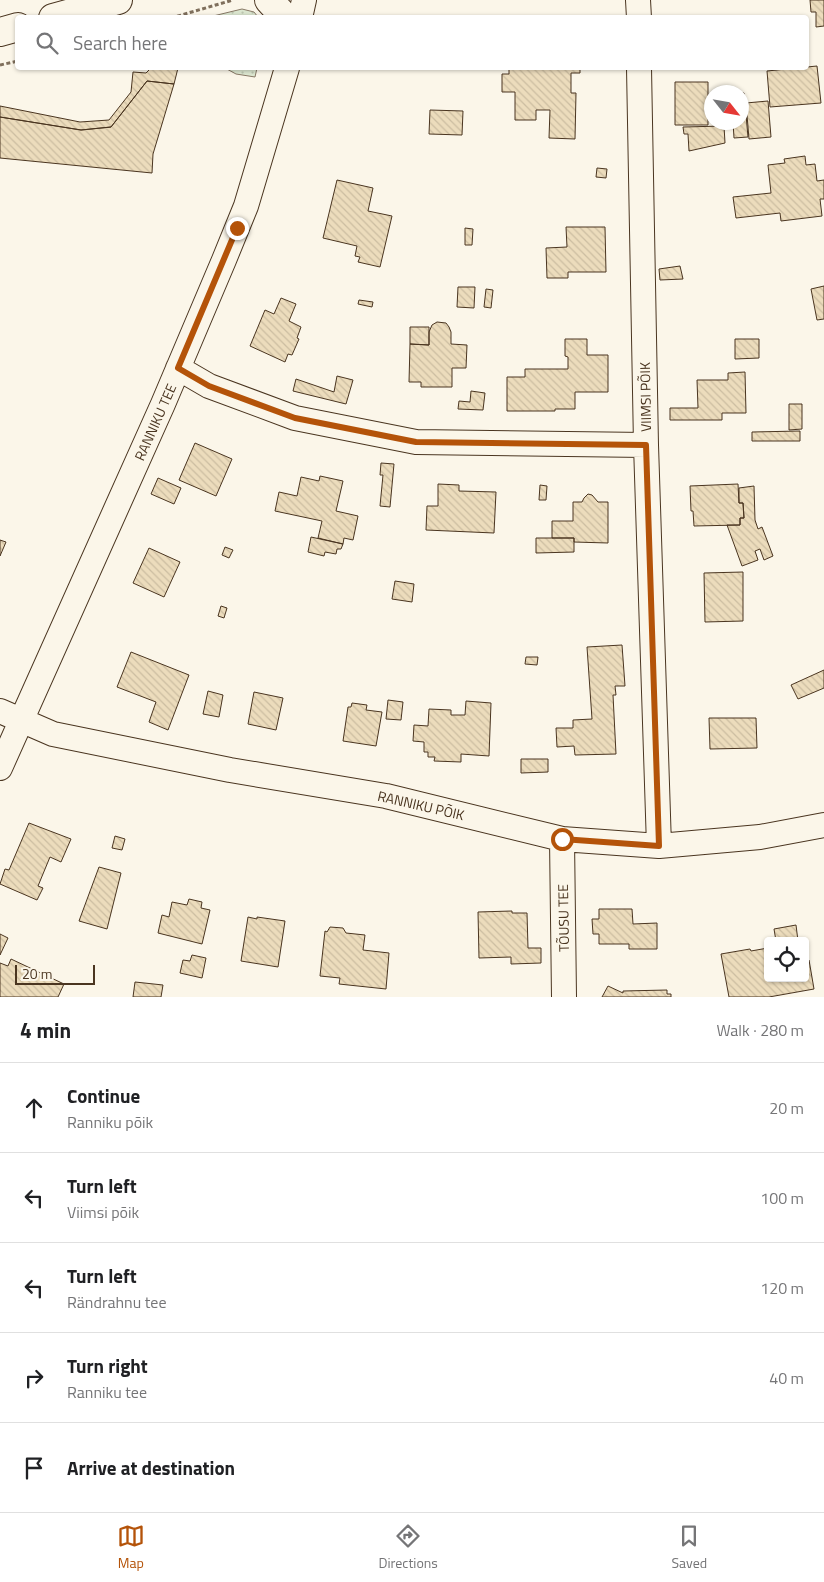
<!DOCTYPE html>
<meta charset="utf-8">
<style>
body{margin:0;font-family:"Titillium Web",sans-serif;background:#f6f6f6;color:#202124}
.controls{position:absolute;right:15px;bottom:15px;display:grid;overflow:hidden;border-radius:5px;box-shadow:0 1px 4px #0004}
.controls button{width:45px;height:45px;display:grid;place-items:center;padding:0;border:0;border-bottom:1px solid #e0e0e0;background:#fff;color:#202124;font:25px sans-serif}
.compass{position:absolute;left:704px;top:85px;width:45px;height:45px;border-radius:50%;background:#fff;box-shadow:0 1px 4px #0004;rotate:121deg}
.scale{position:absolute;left:15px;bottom:12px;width:80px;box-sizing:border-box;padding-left:5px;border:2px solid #4a3520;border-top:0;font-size:14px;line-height:18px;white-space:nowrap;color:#4a3520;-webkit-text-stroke:4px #fbf6e9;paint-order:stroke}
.stop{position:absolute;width:15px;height:15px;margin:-11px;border:4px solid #b45309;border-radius:50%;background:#fff}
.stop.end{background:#b45309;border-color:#fff;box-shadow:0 1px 5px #0008}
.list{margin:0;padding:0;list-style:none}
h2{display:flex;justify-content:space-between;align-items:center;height:65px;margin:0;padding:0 20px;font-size:21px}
h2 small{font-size:16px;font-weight:400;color:#757577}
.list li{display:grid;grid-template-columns:32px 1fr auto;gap:15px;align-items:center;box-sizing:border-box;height:90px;padding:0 20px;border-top:1px solid #e0e0e0}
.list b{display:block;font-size:19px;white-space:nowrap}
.list p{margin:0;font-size:16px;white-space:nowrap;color:#757577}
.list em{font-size:16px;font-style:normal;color:#757577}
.icon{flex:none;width:28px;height:28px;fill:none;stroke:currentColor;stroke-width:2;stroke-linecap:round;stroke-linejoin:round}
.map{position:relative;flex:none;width:824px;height:997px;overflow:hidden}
.search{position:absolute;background:#fff;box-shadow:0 1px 4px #0004;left:15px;right:15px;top:15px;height:55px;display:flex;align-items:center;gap:12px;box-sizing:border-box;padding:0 18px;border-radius:5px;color:#757577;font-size:19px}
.sheet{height:515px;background:#fff}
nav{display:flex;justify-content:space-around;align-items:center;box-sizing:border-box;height:70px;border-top:1px solid #e0e0e0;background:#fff;font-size:14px;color:#757577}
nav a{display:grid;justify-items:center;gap:2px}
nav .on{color:#b45309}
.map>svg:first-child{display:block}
.grass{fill:url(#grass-dots);stroke:#887966}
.building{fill:url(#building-back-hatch);stroke:#4a3520}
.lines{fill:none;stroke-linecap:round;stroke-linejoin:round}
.minor-casing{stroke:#4a3520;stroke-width:26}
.secondary-casing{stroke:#4a3520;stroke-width:30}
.path{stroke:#7f6f5c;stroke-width:3;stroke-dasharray:4 2.5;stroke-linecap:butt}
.minor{stroke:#fbf6e9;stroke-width:24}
.secondary{stroke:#fbf6e9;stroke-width:28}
.route{stroke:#b45309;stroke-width:6}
.labels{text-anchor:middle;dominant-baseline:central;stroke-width:4;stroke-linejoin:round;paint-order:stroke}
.street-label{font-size:14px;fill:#4a3520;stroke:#fbf6e9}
</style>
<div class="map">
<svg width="824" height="997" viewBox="0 0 824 997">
<defs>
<pattern id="grass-dots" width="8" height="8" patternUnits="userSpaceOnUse" patternTransform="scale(1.25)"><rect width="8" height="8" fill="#dce7d0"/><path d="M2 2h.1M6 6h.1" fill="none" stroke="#bec7b2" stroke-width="1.8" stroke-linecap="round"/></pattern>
<pattern id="building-back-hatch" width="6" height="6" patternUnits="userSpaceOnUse" patternTransform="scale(1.25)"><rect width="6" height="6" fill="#ecdcbc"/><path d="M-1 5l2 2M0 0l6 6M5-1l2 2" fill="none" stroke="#ccbda1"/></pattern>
</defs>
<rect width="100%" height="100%" fill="#fbf6e9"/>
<path class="grass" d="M242 9 254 12 258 17H209Z
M225 68H257L255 77 236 74Z"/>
<path class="building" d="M810 0H824V26L816 27V12H811Z
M817 66 821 103 770 107 767 71Z
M151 68H178L174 84 147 81 111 127 81 130 0 117V106L80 122 109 120 131 92 133 72 146 73Z
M509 68H580V73H571V93H576L575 139 549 138 550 110H536V120H515V92H502V74H509Z
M147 81 174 84 153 154 152 173 0 158V117L81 130 111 127Z
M675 82H708V125H675Z
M742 93H744L748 137 734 138 733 122H742Z
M768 101 771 137 749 139 746 103Z
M430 110 463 111 462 135 429 134Z
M724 126 725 143 689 151 688 134H684L683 127Z
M805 156 806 165 815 164 817 181 824 180V199H820L822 216 781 221 780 213 736 218 733 197 771 193 768 165 785 163 784 159Z
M597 168 607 169 606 178 596 177Z
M337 180 373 188 368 211 392 216 380 267 358 262 360 257 355 256 357 246 323 238Z
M566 227H605L606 272H568V278H547L546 248 567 247Z
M465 228 473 229 472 245H465Z
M680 266 683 279 660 280 659 269Z
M824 286V319L817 320 811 289Z
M458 287H475L474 308 457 307Z
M486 289 493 290 491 308 484 307Z
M281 298 296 304 289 321 301 327 297 338 299 339 292 355 288 354 285 362 250 346 265 310 274 314Z
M359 300 373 302 372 307 358 304Z
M437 322 446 323 449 327 451 332V344L467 345 466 368H452V387H421V382H409L410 344 429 345V332L432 325Z
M410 327H429V345L410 344Z
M565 339H587V355H608V392H575V409H555V411H507V377H525V369H568V357L565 356Z
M735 339H759V358L735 359Z
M745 372 746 413H722V420H670V408H698L697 380H728V373Z
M337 376 353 380 346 404 293 391 296 379 334 392Z
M471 391 485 393 483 410 458 409 459 401 470 402Z
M789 404H802V429L789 430Z
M800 431V441H752V432Z
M195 443 232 459 216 496 179 480Z
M381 463 394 464 390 507 380 506 383 475H380Z
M320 476 343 481 336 511 358 516 353 540 344 538 343 544 318 538 322 521 275 511 279 492 297 496 301 477 319 481Z
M158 478 181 488 174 504 151 494Z
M438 484 459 485V491L496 492 494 533 426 530 427 506H438Z
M738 484 739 503H743L744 518H740V525L694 526 693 511H691L690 486Z
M540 485 547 486 546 500H539Z
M754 486 755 520 758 529 762 527 773 556 764 560 760 549 755 551 758 560 742 566 727 525H740V518H744L743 503H739V488Z
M588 494 592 495 598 502H608V543L574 542V538H552V521H573V502H582L584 498Z
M311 537 343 544 341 549H337L336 554 325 552 324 556 308 552Z
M536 538H574V552L536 553Z
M0 540 6 542 0 556Z
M225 547 233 550 229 558 222 555Z
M149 548 180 562 164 597 133 583Z
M743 572V621L705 622 704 573Z
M395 581 414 584 412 602 392 599Z
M221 606 227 608 224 618 218 616Z
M622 645 625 686H615L616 695H613L616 754 575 755 574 746 557 747 556 728H573V720L592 719 587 647Z
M131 652 189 675 168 730 149 722 156 702 117 687Z
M526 657H538L537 665 525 664Z
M824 670V688L798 699 791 685Z
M208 691 223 695 219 717 203 714Z
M254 692 283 698 276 730 248 724Z
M388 700 403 702 401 720 386 719Z
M466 701 491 703 489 756 461 754V762L434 761 435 757H428V752H424V742L413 741 414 725 428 726 429 709 451 710V715H465Z
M352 703 367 705 366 710 382 712 376 746 343 741 348 707H351Z
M709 718H756L757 748 710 749Z
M521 759H548V772L521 773Z
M29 823 71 839 61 862 50 857 38 886 43 888 37 900 0 884 5 869 9 870Z
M115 836 125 839 122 850 112 848Z
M99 867 121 873 107 929 79 921Z
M189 899 202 902 201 908 210 910 202 944 158 933 162 915 169 917 172 902 187 905Z
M599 909H632L633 924 657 923V949H629V944H599V934H593L592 919H599Z
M512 911V913H527L528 948H541V963L511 964V957L479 958 478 912Z
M248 917 257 919V917L285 921 278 967 241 961Z
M796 925 798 941H776L774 929Z
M330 927 343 928 346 933 365 935 363 950 389 953 386 989 339 984 340 978 320 976 325 931 327 932Z
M0 934 8 938 0 955Z
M768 948V978H805V961L809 960 814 989 769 997H729L721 954 750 949 751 951Z
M192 955 206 958 202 978 180 973 183 960 190 961Z
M11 959 64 984 58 997H0V963L8 966Z
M135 982 163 985 161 997H133Z
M608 986 623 993V991L667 990V994H671V997H602Z"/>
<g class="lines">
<g class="minor-casing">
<path id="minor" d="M638 0 639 18
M300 18 304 0
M639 68 646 445 659 846
M178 368 209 386 295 418 416 442 646 445
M0 711 53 734 230 770 386 796 562 839 659 846 760 837 824 825
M0 768 163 404 224 260 246 206 287 68
M562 839 564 997"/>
</g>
<g class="secondary-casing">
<path id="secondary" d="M269 0 280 12 282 18
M53 18 118 0
M0 32 18 27"/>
</g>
<path class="path" d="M171 18 233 0
M0 65 18 61"/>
<use href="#minor" class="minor"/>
<use href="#secondary" class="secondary"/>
</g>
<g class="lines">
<path class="route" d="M237 228 178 368 209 386 295 418 416 442 646 445 659 846 562 839"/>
</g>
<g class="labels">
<g class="street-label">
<text transform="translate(645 397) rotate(-91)">VIIMSI PÕIK</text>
<text transform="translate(155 422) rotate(-66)">RANNIKU TEE</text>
<text transform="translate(421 805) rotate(13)">RANNIKU PÕIK</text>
<text transform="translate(563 918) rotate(-91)">TÕUSU TEE</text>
</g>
</g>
</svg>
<div class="controls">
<button><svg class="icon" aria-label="locate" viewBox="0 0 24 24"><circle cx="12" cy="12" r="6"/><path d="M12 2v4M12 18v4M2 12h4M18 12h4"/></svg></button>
</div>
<svg class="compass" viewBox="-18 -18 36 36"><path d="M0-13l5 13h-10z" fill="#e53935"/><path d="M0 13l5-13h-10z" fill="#757577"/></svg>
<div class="scale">20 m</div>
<div class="stop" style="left:562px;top:839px"></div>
<div class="stop end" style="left:237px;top:228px"></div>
<div class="search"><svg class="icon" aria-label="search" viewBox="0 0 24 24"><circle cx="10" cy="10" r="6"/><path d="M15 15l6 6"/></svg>Search here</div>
</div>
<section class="sheet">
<h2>4 min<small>Walk · 280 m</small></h2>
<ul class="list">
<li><svg class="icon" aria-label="ahead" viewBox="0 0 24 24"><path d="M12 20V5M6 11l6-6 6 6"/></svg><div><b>Continue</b><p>Ranniku põik</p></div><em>20 m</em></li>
<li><svg class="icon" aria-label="left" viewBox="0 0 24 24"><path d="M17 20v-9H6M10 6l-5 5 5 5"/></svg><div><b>Turn left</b><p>Viimsi põik</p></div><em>100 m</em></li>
<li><svg class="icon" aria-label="left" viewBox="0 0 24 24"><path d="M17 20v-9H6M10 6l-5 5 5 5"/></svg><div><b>Turn left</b><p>Rändrahnu tee</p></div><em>120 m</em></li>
<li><svg class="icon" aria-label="right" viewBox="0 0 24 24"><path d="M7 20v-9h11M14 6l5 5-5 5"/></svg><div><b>Turn right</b><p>Ranniku tee</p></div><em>40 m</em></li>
<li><svg class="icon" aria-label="arrive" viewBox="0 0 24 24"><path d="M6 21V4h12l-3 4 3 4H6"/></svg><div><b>Arrive at destination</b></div></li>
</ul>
</section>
<nav>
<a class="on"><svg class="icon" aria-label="map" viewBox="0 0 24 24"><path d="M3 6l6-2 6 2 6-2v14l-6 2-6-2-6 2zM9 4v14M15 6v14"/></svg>Map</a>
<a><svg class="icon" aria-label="directions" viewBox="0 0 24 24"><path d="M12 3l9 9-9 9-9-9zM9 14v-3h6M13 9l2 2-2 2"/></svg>Directions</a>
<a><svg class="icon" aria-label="saved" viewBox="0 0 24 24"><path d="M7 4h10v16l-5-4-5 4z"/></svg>Saved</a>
</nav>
